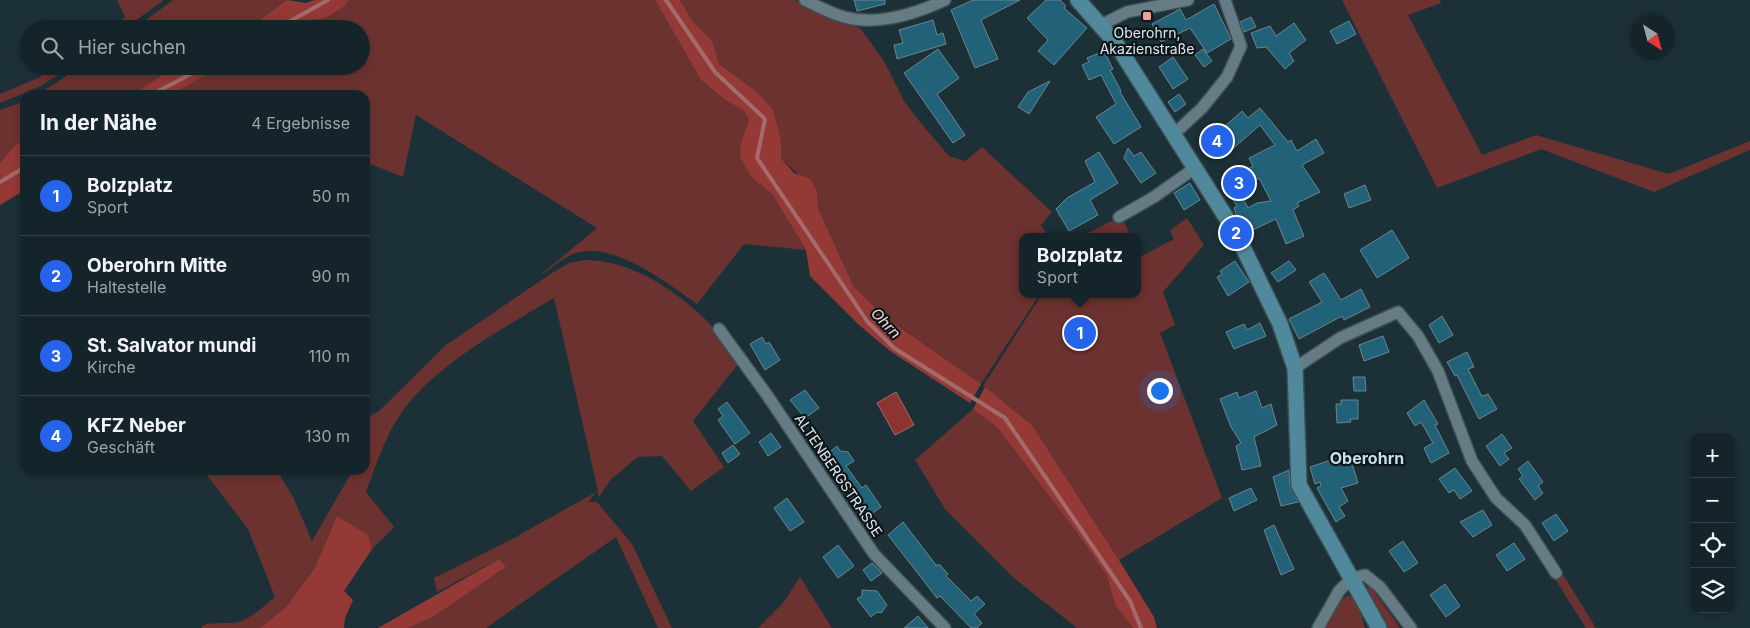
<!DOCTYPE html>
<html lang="de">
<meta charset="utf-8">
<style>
body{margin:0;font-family:Inter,sans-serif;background:#1e2c32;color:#f1f3f6}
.controls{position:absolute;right:15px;bottom:15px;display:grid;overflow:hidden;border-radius:10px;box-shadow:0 2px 8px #0003}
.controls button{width:45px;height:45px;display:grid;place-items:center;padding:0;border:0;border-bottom:1px solid #344147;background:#15242a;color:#f1f3f6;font:25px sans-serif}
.compass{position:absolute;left:1630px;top:15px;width:45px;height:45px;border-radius:50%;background:#15242a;box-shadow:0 2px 8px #0003;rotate:144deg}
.you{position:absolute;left:1159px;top:390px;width:18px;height:18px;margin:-12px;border:4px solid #fff;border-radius:50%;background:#1a73e8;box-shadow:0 0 0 8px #1a73e833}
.badge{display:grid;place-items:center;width:32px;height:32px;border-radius:50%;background:#2563eb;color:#fff;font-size:16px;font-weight:700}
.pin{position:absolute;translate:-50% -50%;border:2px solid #fff;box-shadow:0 1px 5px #0006}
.popup{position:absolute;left:1019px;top:233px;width:122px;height:65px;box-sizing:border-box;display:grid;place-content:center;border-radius:10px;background:#15242a;filter:drop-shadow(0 1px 4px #0005);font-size:16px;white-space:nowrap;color:#9da4a8}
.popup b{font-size:19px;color:#f1f3f6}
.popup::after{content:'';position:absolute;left:50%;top:100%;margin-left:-10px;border:10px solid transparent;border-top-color:#15242a}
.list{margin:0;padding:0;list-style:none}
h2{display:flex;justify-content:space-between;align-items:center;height:65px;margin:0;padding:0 20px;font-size:21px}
h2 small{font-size:16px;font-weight:400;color:#9da4a8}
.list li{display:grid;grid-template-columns:32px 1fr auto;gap:15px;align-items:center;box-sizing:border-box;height:80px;padding:0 20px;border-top:1px solid #344147}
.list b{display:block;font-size:19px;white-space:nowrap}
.list p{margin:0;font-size:16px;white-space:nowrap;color:#9da4a8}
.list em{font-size:16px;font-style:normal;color:#9da4a8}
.icon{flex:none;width:28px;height:28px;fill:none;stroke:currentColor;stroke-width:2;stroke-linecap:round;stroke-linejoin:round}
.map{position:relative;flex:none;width:1750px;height:628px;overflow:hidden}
.search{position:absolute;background:#15242a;box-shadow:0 2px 8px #0003;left:20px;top:20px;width:350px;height:55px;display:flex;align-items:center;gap:12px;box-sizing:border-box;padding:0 18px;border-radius:28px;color:#9da4a8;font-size:19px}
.panel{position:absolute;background:#15242a;box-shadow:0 2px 8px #0003;left:20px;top:90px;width:350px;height:385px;border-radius:15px}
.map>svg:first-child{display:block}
.green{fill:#6c322f}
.forest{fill:#943936}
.water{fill:#8d3331;stroke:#a56a6a}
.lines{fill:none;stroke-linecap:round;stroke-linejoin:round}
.stream{stroke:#a56a6a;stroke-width:4}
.building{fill:#226279;stroke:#6d848d;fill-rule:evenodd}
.minor-casing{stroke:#3d4e55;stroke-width:14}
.secondary-casing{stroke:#3d4e55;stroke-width:18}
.minor{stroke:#667c85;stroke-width:11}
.secondary{stroke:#50899c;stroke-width:15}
.poi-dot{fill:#f59c95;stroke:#0e161a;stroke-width:2}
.labels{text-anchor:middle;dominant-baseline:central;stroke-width:4.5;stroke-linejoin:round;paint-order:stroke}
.poi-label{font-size:14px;fill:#dde9ef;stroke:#0e161a}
.street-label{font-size:14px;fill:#dde9ef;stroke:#0e161a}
.water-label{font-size:15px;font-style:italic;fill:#f5d9d7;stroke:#0e161a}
.quarter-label{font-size:16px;font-weight:bold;fill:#c7dfea;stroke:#0e161a}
</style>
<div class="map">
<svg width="1750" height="628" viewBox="0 0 1750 628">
<rect width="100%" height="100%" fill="#1c3038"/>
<path class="green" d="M117 0H164L124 29H109L125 17Z
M173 0H287L247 29H134Z
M348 0H655L701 80 725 100 744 111 749 120 741 142 752 178 772 194 806 250 744 244 697 304C667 283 614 241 576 253 563 257 551 269 539 276L597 228 416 115 403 177 365 162V95H170L223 66H361V29H293L309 20 324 19 345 6Z
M680 0H794L860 28 884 61 904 101 920 122 949 156 965 161 982 147 1052 212 1041 225 1049 237H1022V294H1040L981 384 885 317 854 287 818 208 817 192 781 158V140L756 91 719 64 712 40 693 22Z
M1342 0H1440L1441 3 1408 15 1482 155 1536 135 1669 174 1750 141V150L1654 192 1541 149 1437 188Z
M56 66H71L41 86 0 103V94L38 78Z
M82 66H175L132 95H37Z
M25 101V140L16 144 0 163V110Z
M1119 217 1124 222 1132 237H1081Z
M1187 218 1204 245 1163 292 1175 325 1160 333 1222 498 1119 560 1032 425 983 386 1042 294H1138V247L1142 256 1174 239 1170 230Z
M584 260C632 259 682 294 714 328 723 338 731 351 739 363L693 421 724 467 691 491 662 456 638 457 611 479 599 497 597 491 588 502H597L632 544 672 628H658L616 537 486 628H408L433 617 506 567 499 559 437 592 434 578 514 538 598 491 554 298C505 327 431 367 400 415 384 439 376 465 366 492L394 527 372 549 367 535 337 516 314 569 286 607 260 628H201L203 625C214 622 230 624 239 622 253 617 264 606 275 597L248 529 203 470H277L294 499 312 541 353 470H365V419L379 411 446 345 549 275 569 263Z
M973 409 998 427 1078 534 1107 576 1115 605 1133 628H1077L1015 579 945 509 915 460Z
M1551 555 1596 628H1586L1543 560Z
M800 577 832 628H758L783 603Z
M1368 587H1371L1400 628H1387L1366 589Z
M1348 595C1362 600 1360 615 1365 628H1324L1338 602Z"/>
<path class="forest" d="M287 0 306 3 315 0H348L345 6 324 19 309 20 293 29H247Z
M655 0H680L693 22 712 40 719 64 756 91 773 110 781 140V158L794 173 811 179 817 192 818 208 854 287 885 317 981 384 970 403 890 351 859 325 810 276 806 250 772 194 752 178 740 157 741 142 749 120 744 111 725 100 701 80Z
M175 66H223L170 95H132Z
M25 140V190L0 205V163L16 144Z
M985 387 1032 425 1119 560 1154 617 1157 628H1133L1115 605 1107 576 1078 534 998 428 973 409Z
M337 516 368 535 372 549 344 591 353 600 345 618 344 628H260L286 607 314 569Z
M499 559 506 567 433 617 408 628H378Z"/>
<path class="water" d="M896 392 914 425 895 435 877 403Z"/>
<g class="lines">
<path class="stream" d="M666 0 715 72 765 119 757 158 867 321 894 348 1005 418 1130 601 1141 628
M276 29 328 0
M151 95 206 66
M0 182 25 167"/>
</g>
<path class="building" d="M854 0H885V4L857 11Z
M973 0H1020L981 20 998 59 975 68 951 10Z
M1046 0H1060L1066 6 1064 8 1087 28 1054 65 1038 51 1048 40 1027 18Z
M1214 4 1231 39 1207 53 1190 28 1161 42 1152 24 1180 9 1186 20Z
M1251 17 1256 27 1244 32 1240 22Z
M933 20 937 35 943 33 946 44 897 59 894 45 903 43 899 30Z
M1349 21 1356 34 1337 44 1330 31Z
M1294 23 1306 40 1289 53 1294 61 1285 69 1266 47 1257 48 1251 33 1270 26 1276 36Z
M938 49 959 78 937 94 965 135 953 143 904 73Z
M1203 49 1212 61 1204 67 1195 55Z
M1104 51 1113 69 1110 70 1121 91 1120 92 1141 127 1114 144 1096 117 1116 104 1101 75 1089 80 1082 65 1089 62 1087 58Z
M1173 57 1188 79 1173 89 1159 67Z
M1050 81 1029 114 1018 107 1028 92Z
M1179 94 1186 104 1175 112 1168 102Z
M1260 108 1288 142 1291 140 1297 151 1316 139 1324 153 1302 165 1320 192 1297 203 1299 206 1293 210 1304 236 1286 244 1276 219 1246 233 1236 214 1234 208 1237 206 1225 188 1228 186 1226 183 1253 166 1249 158 1275 145 1260 125 1222 158 1207 142 1242 111 1248 118ZM1259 178 1271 201 1257 203 1248 208 1239 190Z
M1128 148 1134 156 1141 152 1156 173 1141 183 1124 158Z
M1099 152 1118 183 1090 200 1098 215 1069 231 1056 209 1067 198 1095 182 1085 161Z
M1190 183 1200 200 1184 210 1174 193Z
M1365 185 1371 200 1349 208 1344 194Z
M1392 230 1409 258 1377 278 1360 250Z
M1235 261 1249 282 1228 296 1217 277 1222 274 1220 271Z
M1289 261 1296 270 1278 282 1271 273Z
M1324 273 1341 300 1361 289 1370 307 1344 320 1342 316 1299 339 1289 319 1322 302 1309 282Z
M1442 316 1453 335 1439 343 1429 325Z
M1260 323 1266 336 1234 349 1226 332 1244 324 1247 330Z
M1383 336 1389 352 1364 361 1359 345Z
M762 337 766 344 769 342 780 360 765 370 750 344Z
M1467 352 1474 367 1468 369 1481 395 1483 396 1488 394 1497 409 1479 419 1457 375 1455 376 1447 362Z
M1353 377H1365L1366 391H1354Z
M805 390 819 408 805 418 790 400Z
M1256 391 1262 408 1271 404 1277 425 1254 437 1261 466 1242 470 1236 446 1241 443 1231 427 1220 399 1237 392 1239 398Z
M1341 400H1358V419H1350L1351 422 1337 423 1336 404H1341Z
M1424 400 1438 424 1435 425 1449 453 1431 463 1424 448 1433 443 1421 422 1415 426 1407 413Z
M727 402 750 433 735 444 718 420 723 416 718 409Z
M771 433 781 447 768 456 759 442Z
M1502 434 1512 448 1504 453 1509 459 1500 466 1486 446Z
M733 445 740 454 728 463 722 453Z
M837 446 840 451 848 452 854 461 846 466 862 488 866 485 881 507 870 515 864 508 860 511 849 496 852 495 826 455Z
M1349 454 1358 483 1341 488 1348 501 1339 507 1345 516 1336 522 1317 488 1321 486 1320 482 1315 484 1310 467Z
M1528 461 1543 482 1538 486 1543 493 1535 500 1519 479 1523 476 1518 469Z
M1455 468 1472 491 1460 499 1454 490 1449 493 1439 479Z
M1289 470 1290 486 1298 502 1281 506 1273 477Z
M1251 488 1257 500 1234 511 1229 498Z
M787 498 804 522 790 531 774 508Z
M1483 510 1492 525 1473 537 1460 522Z
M1556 514 1568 531 1554 541 1542 523Z
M903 522 936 565H940L948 574 946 576 971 601 977 596 985 604 974 614 982 623 977 628H971L940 596 937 598 888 535Z
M1274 525 1294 569 1281 575 1264 530Z
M1403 541 1418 563 1404 572 1389 551Z
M1514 543 1525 559 1507 571 1496 555Z
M838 545 854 566 838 578 823 557Z
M872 563 882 573 871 581 863 570Z
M1445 584 1460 606 1446 617 1430 595Z
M862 590 877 591 887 605 881 613 877 612 871 617 857 599 862 596Z
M918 616 928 628H904Z"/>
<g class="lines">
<g class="minor-casing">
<path id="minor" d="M805 0C817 6 830 13 844 17 877 26 915 14 945 0
M1101 25 1127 12 1188 0
M1174 134 1202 108 1227 77 1241 46 1225 0
M1119 217 1154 197 1195 168
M719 329 767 395 874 554 945 628
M1295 368 1340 338 1398 312 1418 336 1438 371 1472 461 1496 498 1525 525 1556 573
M1318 628 1339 591 1352 578 1365 575 1380 587 1411 628"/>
</g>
<g class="secondary-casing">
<path id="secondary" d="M1078 0 1115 42 1236 233 1280 324 1295 368 1299 485 1379 628"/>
</g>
<use href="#minor" class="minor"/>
<use href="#secondary" class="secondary"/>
</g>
<rect class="poi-dot" x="1142" y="11" width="10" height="10" rx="2.5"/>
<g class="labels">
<g class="poi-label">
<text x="1147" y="32">Oberohrn,<tspan x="1147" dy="16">Akazienstraße</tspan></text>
</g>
<g class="street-label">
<text transform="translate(839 475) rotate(56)">ALTENBERGSTRASSE</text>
</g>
<g class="water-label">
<text transform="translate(886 323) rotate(47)">Ohrn</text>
</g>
<g class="quarter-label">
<text x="1367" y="458">Oberohrn</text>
</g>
</g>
</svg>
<div class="controls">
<button>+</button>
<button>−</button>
<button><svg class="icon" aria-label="locate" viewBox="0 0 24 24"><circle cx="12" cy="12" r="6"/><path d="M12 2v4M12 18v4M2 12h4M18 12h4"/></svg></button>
<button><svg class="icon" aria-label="layers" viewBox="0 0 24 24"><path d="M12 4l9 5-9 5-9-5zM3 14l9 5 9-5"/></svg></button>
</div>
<svg class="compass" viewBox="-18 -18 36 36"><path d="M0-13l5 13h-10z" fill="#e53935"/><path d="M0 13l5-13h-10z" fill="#9da4a8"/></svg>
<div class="you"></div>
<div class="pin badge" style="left:1080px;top:333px">1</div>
<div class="popup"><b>Bolzplatz</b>Sport</div>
<div class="pin badge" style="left:1236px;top:233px">2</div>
<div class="pin badge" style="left:1239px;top:183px">3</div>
<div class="pin badge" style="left:1217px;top:141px">4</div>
<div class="search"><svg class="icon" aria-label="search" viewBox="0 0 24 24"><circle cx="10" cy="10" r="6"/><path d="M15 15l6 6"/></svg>Hier suchen</div>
<section class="panel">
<h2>In der Nähe<small>4 Ergebnisse</small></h2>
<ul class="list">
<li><span class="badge">1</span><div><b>Bolzplatz</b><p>Sport</p></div><em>50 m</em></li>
<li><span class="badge">2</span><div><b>Oberohrn Mitte</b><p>Haltestelle</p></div><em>90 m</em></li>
<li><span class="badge">3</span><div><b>St. Salvator mundi</b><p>Kirche</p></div><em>110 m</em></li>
<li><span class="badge">4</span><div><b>KFZ Neber</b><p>Geschäft</p></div><em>130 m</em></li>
</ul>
</section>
</div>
